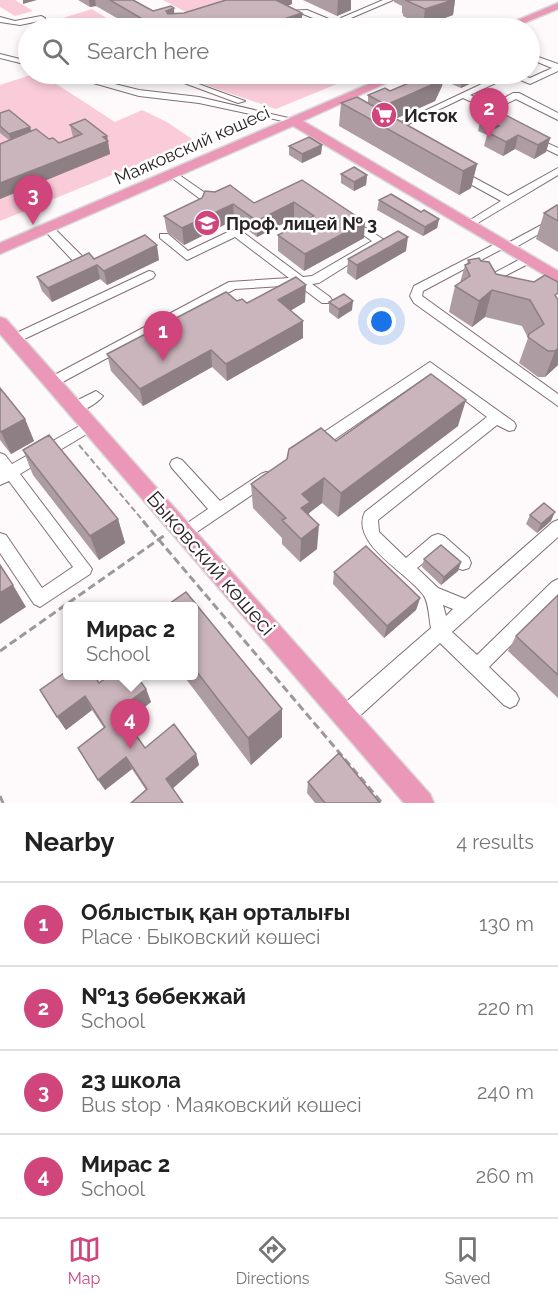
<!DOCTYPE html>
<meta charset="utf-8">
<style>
body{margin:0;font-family:Raleway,sans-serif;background:#f2f2f2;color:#222}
.you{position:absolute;left:382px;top:322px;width:21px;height:21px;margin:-15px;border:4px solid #fff;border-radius:50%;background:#1a73e8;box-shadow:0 0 0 9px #1a73e833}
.badge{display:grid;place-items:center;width:39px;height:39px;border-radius:50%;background:#cf457c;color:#fff;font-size:20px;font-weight:700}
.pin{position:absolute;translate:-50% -50px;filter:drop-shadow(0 2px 3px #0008)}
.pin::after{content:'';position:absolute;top:32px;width:21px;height:18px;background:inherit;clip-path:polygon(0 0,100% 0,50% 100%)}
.popup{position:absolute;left:63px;top:602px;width:135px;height:78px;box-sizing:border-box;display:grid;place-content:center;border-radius:6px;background:#fff;filter:drop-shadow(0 2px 4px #0005);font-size:20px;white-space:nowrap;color:#767676}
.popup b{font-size:22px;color:#222}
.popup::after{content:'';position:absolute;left:50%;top:100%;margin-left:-12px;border:12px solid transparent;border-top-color:#fff}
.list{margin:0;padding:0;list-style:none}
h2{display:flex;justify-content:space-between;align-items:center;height:78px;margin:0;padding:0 24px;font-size:26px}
h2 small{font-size:20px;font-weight:400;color:#767676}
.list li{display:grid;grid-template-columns:39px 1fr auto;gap:18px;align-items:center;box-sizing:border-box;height:84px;padding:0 24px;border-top:2px solid #e0e0e0}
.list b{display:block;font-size:22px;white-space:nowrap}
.list p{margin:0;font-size:20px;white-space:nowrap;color:#767676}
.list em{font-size:20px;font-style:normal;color:#767676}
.icon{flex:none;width:33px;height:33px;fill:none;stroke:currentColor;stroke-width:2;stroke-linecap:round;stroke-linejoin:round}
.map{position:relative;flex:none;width:558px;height:803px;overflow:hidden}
.search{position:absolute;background:#fff;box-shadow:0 3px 9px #0003;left:18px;right:18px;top:18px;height:66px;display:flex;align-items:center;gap:15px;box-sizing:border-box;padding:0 21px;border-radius:33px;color:#767676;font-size:22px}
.sheet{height:414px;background:#fff}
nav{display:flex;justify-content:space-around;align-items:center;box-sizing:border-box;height:84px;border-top:2px solid #e0e0e0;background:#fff;font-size:16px;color:#767676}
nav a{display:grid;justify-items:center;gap:3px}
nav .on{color:#cf457c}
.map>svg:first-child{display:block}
.green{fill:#faccd9}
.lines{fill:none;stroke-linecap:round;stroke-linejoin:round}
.minor-casing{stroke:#826f74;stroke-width:2}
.major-casing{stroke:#d9d8d8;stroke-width:3}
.path-far1{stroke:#9d9899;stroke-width:2;stroke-dasharray:6 3;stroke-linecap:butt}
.path{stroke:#9d9899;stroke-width:3;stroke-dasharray:8 4;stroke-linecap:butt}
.minor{fill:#fff;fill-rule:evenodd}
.major{fill:#eb98b8;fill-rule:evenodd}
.wall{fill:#ad9ca1}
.shaded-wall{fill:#8d7f83}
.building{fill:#c9b5bb;stroke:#8d7f83;stroke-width:1.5}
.labels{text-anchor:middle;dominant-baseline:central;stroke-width:5;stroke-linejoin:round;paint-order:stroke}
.far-poi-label{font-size:18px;font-weight:bold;fill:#2b2426;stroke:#fff;text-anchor:start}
.far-street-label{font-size:18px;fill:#2b2426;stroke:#fff}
.street-label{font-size:21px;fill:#2b2426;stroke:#fff}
</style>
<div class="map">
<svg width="558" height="803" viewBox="0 0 558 803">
<rect width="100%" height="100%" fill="#fefafb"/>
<path class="green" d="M0 0H15L33 11 15 16 0 7Z
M163 0H252L197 18Z
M92 9 122 28H30Z
M34 74H41L115 122 142 110 167 122 195 141 0 221V85Z
M194 74H361L276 109 182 77Z"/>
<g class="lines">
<g class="minor-casing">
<path id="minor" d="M383 0H393L351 18 371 28H363L341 18Z
M307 10 336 22 337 24 333 26 303 14 285 15 281 13 285 11Z
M41 16 45 18 44 20 20 25 0 22V17L15 21Z
M0 54 28 61V65L0 58Z
M530 54 558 64V71L530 84 511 76 470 95 492 105 513 93H519L558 113V120L516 99 492 111 463 98 390 133 382 131 503 74H518L530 78 552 68 530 59Z
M62 74H74L139 90 199 97 297 120 292 123 199 103 139 96Z
M160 74H171L245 101 238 103Z
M530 135 558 148V155L527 140V136Z
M558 168V175L471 227 467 228 462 225 501 201 454 175V171H462L508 196Z
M172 170 211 197V201H203L168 175 167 173Z
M558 216V223L511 250 502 249 423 291 422 296 558 394V406L414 303 410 296 414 286 497 243 506 244Z
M350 218 386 241 319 283 312 284 330 297 332 300 330 303H322L298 285 235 289 57 385 52 387 45 382 47 379 229 282 289 278 235 237 187 260 160 238V234H168L188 251 232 230H240L303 277 312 276 372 241 346 223V219Z
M49 226 53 227 82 256V262H74L45 231V227Z
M526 256 530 257V263L493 282H485L483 279Z
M149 271 153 272 155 275 153 278 18 342H10L8 339 10 336Z
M430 362 514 422 516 426 514 430 509 431 497 425 378 520 379 532 406 558 432 536 438 534 444 536 469 558 471 563 469 568 463 570 457 568 438 551 417 568 438 588 465 599 553 522 558 520V537L452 632 477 655 552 582 558 579V598L489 667 516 693 519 699 516 705 510 708 504 705 440 643 352 723 345 725 338 723 336 716 338 709 431 628C429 619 429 604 424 596 410 574 349 544 365 512L487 417 430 374 319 450H309L307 446 309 442ZM443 605 453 609 446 616Z
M96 391 103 396C97 404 80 414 70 412L68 408 70 404Z
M90 420 95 421 97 425 95 429 20 474 92 569 90 574 40 607 34 604 0 553V533L6 535 42 588 73 567 9 481 0 485V453L5 455 12 464Z
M177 458 182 460 220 501 261 474 266 472 271 474 273 478 271 482 185 540 180 538 177 533 180 528 208 509 172 468 170 464 172 460Z"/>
</g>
<g class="major-casing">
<path id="major" d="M558 3V9L512 28H499Z
M392 74H406L303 121 558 271V283L293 126 0 254V243Z
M0 317 6 319 430 794 434 803H404L0 334Z"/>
</g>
<path class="path-far1" d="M79 445 145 523"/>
<path class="path" d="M143 521 382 803
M0 651 165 535
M0 796 3 803"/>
<use href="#minor" class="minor"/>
<use href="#major" class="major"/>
</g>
<path class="wall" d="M78 0H133L153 11 174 14 184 13 226 0H292V4L288 6 302 13V28H134L96 6 90 7Z
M303 0H351V10L337 16Z
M394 0H455L453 15 423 26 403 16V14L402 13V6L394 2Z
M430 74H444L442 86 435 101 395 119 477 164 471 188 459 195 339 126 341 103H368V95L390 91Z
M451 74H487L486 76 461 88 449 83Z
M0 113 31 130 59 143 73 137 70 125 107 136 110 154 0 199V144L9 140 0 133Z
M481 117 550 138 546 152 534 159 515 149 503 156 484 146 487 135 478 131Z
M322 145 321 154 302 163 289 155V146Z
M341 174 367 175 366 185 354 191 341 183Z
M302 180 364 238 304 271 278 251V235L301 223 294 218 257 237 234 220 184 245 167 232 164 216 202 198 254 203Z
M379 200 421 212 439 219 437 228 423 236 377 210Z
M558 206V252L536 239 544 213Z
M406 251 356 280 347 273 348 259Z
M94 259 159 260 107 285 100 279 52 302 42 291 37 277Z
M468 260 481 261 496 274 534 282 545 275 558 365 545 377H538L519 363 528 338 522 326 485 317 472 327 449 312 455 286 460 283 465 265 467 264Z
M237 301 247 303 305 302 290 311 303 338 227 381 212 367 143 406 111 371 107 354Z
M329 302 352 310 338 319 329 312Z
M0 388 25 419 34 441 11 454 0 440Z
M458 426 338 517 322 503 309 513 317 549 300 562 282 544V538L253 508 251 484 336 441Z
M23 450 118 519 125 543 99 560 33 475Z
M530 515 551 521 537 533 526 524Z
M424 559 461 562 458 571 441 585 422 567Z
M334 572 420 598 416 610 384 638 333 584Z
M558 595V698L508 651 516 636Z
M193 606 282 709V737L251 765 183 675H193Z
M99 683 146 689 151 702 126 722 145 748 196 754 199 765 173 788 146 790 132 769 105 790 104 728 92 710 66 730 40 690Z
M308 782 380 803H315L307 793Z"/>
<path class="shaded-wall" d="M23 0H37L23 4Z
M89 0H95L96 6 90 7Z
M268 0H292V4L269 12Z
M338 0H351V10L337 16Z
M446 0H455L453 15 423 26 425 9Z
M174 8 175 24 166 11Z
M302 13V28H257Z
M442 74H444L442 86 435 101 384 124 386 105Z
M464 74H487L486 76 461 88Z
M30 127 33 136 12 143 9 134Z
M518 135 515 149 503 156 506 142Z
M107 136 110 154 0 199V183Z
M550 138 546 152 534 159 538 145Z
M322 145 321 154 302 163V154Z
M477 164 471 188 459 195 463 171Z
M367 175 366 185 354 191V182Z
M294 202V218L257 237V221Z
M233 204 234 220 184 245 182 228Z
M439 219 437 228 423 236 425 227Z
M365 222 364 238 304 271 305 254Z
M408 237 406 251 356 280 357 265Z
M157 245 159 260 107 285 104 271Z
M97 265 100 279 52 302 48 288Z
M306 285 305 302 278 318V300Z
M492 290 485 317 472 327 479 301Z
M353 301 352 310 338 319 339 309Z
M303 321V338L227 381 226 364Z
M558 348V365L545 377 555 351Z
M211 350 212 367 143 406 140 389Z
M466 400 458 426 338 517 341 493Z
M25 419 34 441 11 454 1 432Z
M324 478 322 503 309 513 308 526 300 532 302 494Z
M555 512 551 521 537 533 541 524Z
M118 519 125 543 99 560 90 536Z
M319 525 317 549 300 562 301 539Z
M461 562 458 571 441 585 444 577Z
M13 585 26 607 0 624V593Z
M420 598 416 610 384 638 387 626Z
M146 689 151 702 124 723 118 710Z
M85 696 92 710 66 730 57 717Z
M282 709V737L251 765 248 738Z
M196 754 199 765 171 790 166 779Z
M126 757 132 769 105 790 98 780Z"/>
<path class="building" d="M110 0H133L153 11 171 6 174 8 166 11 168 14 184 13 226 0H276L302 13 257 28H147L143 26 151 24Z
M405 0H453L425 9Z
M430 74H442L438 82 386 105 368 95 385 88 390 91Z
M357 97 477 164 463 171 341 103Z
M9 110 30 127 9 134 0 126V113Z
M496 110 550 138 538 145 518 135 506 142 487 132 499 126 481 117Z
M85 119 107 136 103 137 108 141 0 183V144L36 129 49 139 53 138 59 143 82 134 70 125Z
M309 137 322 145 302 154 289 146Z
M354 167 367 175 354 182 341 174Z
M302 180 365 222 305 254 278 235 314 216 294 202 257 221 233 204 182 228 164 216 202 198 205 191 215 192 230 185 254 203Z
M391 194 421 212 424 210 439 219 425 227 379 200Z
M557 205 558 206V221L544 213Z
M398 231 408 237 357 265 348 259Z
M145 235 157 245 104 271 97 265 48 288 37 277 89 253 94 259Z
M479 258 481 261 489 262 496 274 534 282 545 275 558 282V293L555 295 558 300V348L555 351H548L528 337 529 334 544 324 530 300 492 290 479 301 455 286 470 276 465 265 470 263 468 260Z
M296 277 306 285 278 300 303 321 226 364 211 350 140 389 107 354 226 292 237 301 242 299 247 303Z
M344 294 353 301 339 309 329 302Z
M431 374 466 400 341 493 324 478 302 494 310 502 301 508 319 525 301 539 282 520 286 518 251 484 287 459 289 449 321 428 336 441Z
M0 388 25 419 1 432 0 430Z
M49 435 118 519 90 536 23 450Z
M544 503 555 512 541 524 530 515Z
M441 545 461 562 444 577 424 559Z
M366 546 420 598 387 626 334 572Z
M0 565 13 585 0 593Z
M186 592 282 709 248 738 193 667V606H166Z
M558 595V675L516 636Z
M67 671V675H94L99 683 110 675H136L146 689 118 710 145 748 174 724 196 754 166 779 183 803H131L147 789 126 757 98 780 78 748 105 727 85 696 57 717 40 690Z
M339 753 380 803H325L308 782Z"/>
<defs>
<g id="supermarket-disc" transform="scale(1.35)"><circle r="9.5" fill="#cf457c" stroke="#fff"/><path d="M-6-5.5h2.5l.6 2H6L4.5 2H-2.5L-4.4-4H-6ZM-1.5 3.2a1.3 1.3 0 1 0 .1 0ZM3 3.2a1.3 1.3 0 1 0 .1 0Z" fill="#fff"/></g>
<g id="university-disc" transform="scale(1.35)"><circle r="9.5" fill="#cf457c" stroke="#fff"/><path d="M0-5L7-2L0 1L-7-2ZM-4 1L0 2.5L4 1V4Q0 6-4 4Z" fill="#fff"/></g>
</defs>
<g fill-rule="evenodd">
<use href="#supermarket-disc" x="384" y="115"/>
<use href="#university-disc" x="207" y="223"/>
</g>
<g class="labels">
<g class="far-poi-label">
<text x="404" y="115">Исток</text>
<text x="226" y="223">Проф. лицей № 3</text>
</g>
<g class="far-street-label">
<text transform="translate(192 145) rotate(-24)">Маяковский көшесі</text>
</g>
<g class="street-label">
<text transform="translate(211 563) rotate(49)">Быковский көшесі</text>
</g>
</g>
</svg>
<div class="you"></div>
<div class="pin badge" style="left:163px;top:361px">1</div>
<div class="pin badge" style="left:489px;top:138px">2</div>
<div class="pin badge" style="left:33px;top:225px">3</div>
<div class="pin badge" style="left:130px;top:749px">4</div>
<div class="popup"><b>Мирас 2</b>School</div>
<div class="search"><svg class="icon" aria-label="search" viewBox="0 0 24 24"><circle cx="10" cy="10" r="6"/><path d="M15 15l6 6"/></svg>Search here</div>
</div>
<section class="sheet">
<h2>Nearby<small>4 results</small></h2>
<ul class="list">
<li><span class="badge">1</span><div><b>Облыстық қан орталығы</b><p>Place · Быковский көшесі</p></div><em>130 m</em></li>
<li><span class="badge">2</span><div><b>№13 бөбекжай</b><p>School</p></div><em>220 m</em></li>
<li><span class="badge">3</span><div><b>23 школа</b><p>Bus stop · Маяковский көшесі</p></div><em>240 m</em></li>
<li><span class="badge">4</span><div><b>Мирас 2</b><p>School</p></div><em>260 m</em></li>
</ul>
</section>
<nav>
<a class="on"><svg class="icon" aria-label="map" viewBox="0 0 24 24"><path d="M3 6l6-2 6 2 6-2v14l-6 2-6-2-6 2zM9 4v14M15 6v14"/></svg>Map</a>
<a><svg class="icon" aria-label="directions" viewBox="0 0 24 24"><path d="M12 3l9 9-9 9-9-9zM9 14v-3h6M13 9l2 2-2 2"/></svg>Directions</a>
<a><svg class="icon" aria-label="saved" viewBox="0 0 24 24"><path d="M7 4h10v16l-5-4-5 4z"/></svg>Saved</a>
</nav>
